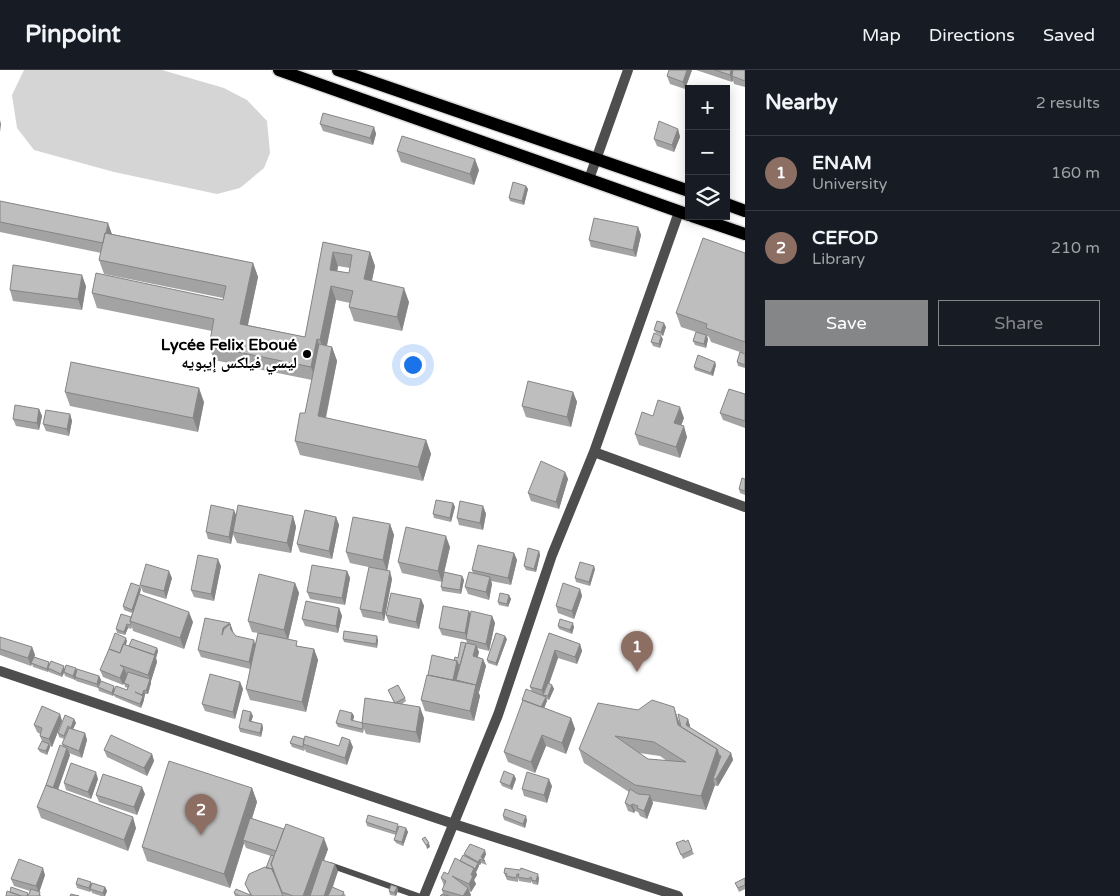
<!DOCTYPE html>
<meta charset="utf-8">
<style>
body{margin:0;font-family:"Varela Round","Noto Naskh Arabic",sans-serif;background:#242831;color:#f1f3f6}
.controls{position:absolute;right:15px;top:15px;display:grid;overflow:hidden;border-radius:0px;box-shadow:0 2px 12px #0003}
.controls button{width:45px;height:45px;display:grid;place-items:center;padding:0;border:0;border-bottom:1px solid #363941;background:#171b24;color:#f1f3f6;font:25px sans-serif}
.you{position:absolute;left:412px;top:294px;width:18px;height:18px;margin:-12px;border:4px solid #fff;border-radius:50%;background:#1a73e8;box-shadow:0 0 0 8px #1a73e833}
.badge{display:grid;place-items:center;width:32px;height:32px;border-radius:50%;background:#858687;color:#fff;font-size:16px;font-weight:700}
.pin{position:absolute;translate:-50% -41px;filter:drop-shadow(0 1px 2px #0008)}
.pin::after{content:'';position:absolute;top:26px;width:18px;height:15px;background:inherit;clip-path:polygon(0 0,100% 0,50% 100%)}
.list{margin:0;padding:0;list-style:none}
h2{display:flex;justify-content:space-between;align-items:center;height:65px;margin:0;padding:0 20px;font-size:21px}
h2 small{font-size:16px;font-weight:400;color:#9ea1a6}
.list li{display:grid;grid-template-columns:32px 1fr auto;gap:15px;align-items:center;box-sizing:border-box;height:75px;padding:0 20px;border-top:1px solid #363941}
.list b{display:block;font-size:19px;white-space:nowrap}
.list p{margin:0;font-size:16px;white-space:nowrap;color:#9ea1a6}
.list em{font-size:16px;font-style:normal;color:#9ea1a6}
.actions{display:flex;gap:10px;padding:15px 20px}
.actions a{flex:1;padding:11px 0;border:1px solid #858687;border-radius:0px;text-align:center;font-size:18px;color:#858687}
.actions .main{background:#858687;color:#fff}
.icon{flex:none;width:28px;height:28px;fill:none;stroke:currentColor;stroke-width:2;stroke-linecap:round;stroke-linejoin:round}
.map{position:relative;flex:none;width:745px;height:826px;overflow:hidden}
header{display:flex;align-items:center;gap:30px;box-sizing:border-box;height:70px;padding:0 25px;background:#171b24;border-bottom:1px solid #363941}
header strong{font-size:24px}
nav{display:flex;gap:28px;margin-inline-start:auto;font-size:18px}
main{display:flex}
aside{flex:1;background:#171b24}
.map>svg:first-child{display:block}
.green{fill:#d5d5d5}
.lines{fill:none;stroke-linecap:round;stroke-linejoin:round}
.primary-casing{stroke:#dbdbdb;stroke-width:15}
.service{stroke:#4e4e4e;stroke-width:6}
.minor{stroke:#4e4e4e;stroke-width:10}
.primary{stroke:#000;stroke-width:12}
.wall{fill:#a3a3a3;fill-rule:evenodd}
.shaded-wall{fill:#858585}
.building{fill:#bebebe;stroke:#858585;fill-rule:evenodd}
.poi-dot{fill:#000;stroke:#fff;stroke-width:2}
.labels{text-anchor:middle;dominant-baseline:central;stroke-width:4.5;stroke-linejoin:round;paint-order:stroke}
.poi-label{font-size:16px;font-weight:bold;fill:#000;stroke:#fff;text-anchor:end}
</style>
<header>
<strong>Pinpoint</strong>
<nav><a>Map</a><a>Directions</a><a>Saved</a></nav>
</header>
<main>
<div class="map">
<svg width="745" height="826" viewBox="0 0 745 826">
<rect width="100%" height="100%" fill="#fff"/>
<path class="green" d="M24 0H162L224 18 247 30 267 51 270 83 264 98 240 118 217 124 114 102 34 80 17 58 12 25Z"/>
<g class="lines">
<g class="primary-casing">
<path id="primary" d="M279 0 689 145
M338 0 689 121
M726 134 745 141
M692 146 745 164"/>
</g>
<path class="service" d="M330 795 418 826"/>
<path class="minor" d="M589 109 628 0
M594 382 745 437
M0 601 454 754 678 826
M424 826 498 645 552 485 594 382 679 142"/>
<use href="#primary" class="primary"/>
</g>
<path class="wall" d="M692 0 685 19 670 14 667 6Z
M696 0H745V17L734 14 733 10 732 12Z
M320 54 374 57 376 64 373 75 323 61Z
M678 59 680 67 674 82 657 76 654 69Z
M397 81 479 100 474 115 401 92Z
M526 116 528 119 524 135 510 131 509 128Z
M0 131 112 164 253 193 258 207 248 255 305 267 323 172 370 182 375 196 372 211 409 232 402 261 354 251 349 237 350 233 336 230 327 276 332 277 337 291 326 348 426 370 431 384 423 411 300 385 295 371 305 343 312 310 214 290 209 276 212 261 97 238 92 223 223 230V228L104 204 99 190 101 183 0 162ZM338 196 350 198 349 203 337 201Z
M638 157 641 165 636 187 591 177 589 170Z
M745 183V298L738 296 737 292 740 282 711 272 709 267 707 266 708 269 706 278 695 275 693 271 696 262 681 257 676 243Z
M86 216 82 240 13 231 10 220Z
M666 257 663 266 656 263 654 260Z
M663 269 660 278 653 276 651 272Z
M716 295 713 306 695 300 694 297Z
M65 322 204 332 198 362 70 336Z
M573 322 577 332 571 357 526 347 522 336Z
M745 324V358L723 350 720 343Z
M39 339 42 346 39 360 16 356 13 349Z
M70 344 72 351 69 366 46 361 43 354Z
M653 346 684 348 681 355 687 367 680 388 639 375 635 364Z
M565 402 568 409 559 439 531 431 528 423Z
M745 409V425L740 423 739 419Z
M453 433 455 437 451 452 434 448 433 444Z
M483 436 486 444 483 460 459 455 457 448Z
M236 445 293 446 296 457 291 483 237 473 233 464 231 474 208 469 206 462Z
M336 447 339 455 332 489 300 482 297 474Z
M390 454 394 465 387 501 350 493 346 482Z
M450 477 444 502 462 506 464 510 461 524 442 521 441 517 442 512 402 503 398 492Z
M539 481 540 485 536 502 526 500 524 496Z
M514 483 517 490 511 515 491 511 492 514 489 530 468 524 465 517 473 503 472 500Z
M221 496 214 531 194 527 191 520Z
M595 499 590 516 576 512 575 508Z
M347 501 350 508 345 535 310 529 307 522Z
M172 508 166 529 143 522 140 515Z
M392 509 384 551 363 547 360 539Z
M295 513 299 523 288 570 298 576 314 579 318 590 306 642 250 630 246 619 250 599 201 587 198 580 230 553 233 563 236 566 255 574 258 563 252 562 248 551Z
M141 519 140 524 193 552 184 579 133 561 132 557 131 559 128 558 125 565 117 563 116 559 131 547 132 543 124 540 123 536Z
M580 519 582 526 574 549 558 543 556 536Z
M509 525 511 529 508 537 499 535 498 532Z
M421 529 424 536 419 559 389 553 386 545Z
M339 538 342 546 338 563 305 556 302 549Z
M469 541 471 545 492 546 495 553 489 581 477 578 479 582 477 587 483 589 486 596 479 622H478L480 626 474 651 425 641 421 630 428 605 458 588 466 573H467L466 570 442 565 439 558Z
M558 556 574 557 572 564 559 559Z
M549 563 580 574 582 581 577 594 558 588 549 614 552 615 554 619 549 630 546 629 547 631 544 638 571 648 575 659 566 684 546 676 535 703 508 692 504 682 523 632 522 630 532 622 530 617Z
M0 567 32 577 35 585 34 587 50 594 65 599 76 598 77 600 99 606 101 610 100 613 115 619 127 620 128 618 125 617 124 613 123 615 103 607 100 600 127 571 126 575 129 576 157 578 158 581 156 588 157 592 151 611V613L148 624H145L144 629V630L141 638 115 627 114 625 113 626 99 621 98 618 76 611 75 609V610L65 606 64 603 62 607 49 602V600L48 602 33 597 32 594 31 596 0 585Z
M343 569 378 570 377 578 344 572Z
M507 569 497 596 488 593 487 590Z
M240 612 243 619 235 649 205 641 202 634Z
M388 620 405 628 406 631 402 634 424 648 420 673 366 664 364 659 363 663 338 657 336 653 352 643 354 646 353 651 362 653 394 633Z
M674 637 679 652 688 649 690 656V658L731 683 733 690 718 716H716L715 715 706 740 652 731 653 733 647 749 640 746 638 742 635 741 634 743 628 741 625 733 629 722 584 693 579 679 638 640ZM639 683 660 686 667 691 648 689Z
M60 644 62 651 52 677 50 676V677L47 685 40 682 38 679 42 671 40 666V664L37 662 34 655Z
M253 646 251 651 262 654 263 658 261 667 240 662 239 658Z
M74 649 76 653 73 659 85 663 87 670 82 688 69 683 70 685 58 720 136 758 128 781 41 748 37 737 63 676 62 674 64 669 59 667 58 663Z
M304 669 339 676 353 677 347 695 306 682 305 679 304 681 292 677 290 673Z
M104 680 152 684 154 691 147 706 107 687Z
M514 705 516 709 512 720 502 716 500 712Z
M98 709 91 729 66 720 64 713Z
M552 716 547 733 524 726 522 719Z
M252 718 257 732 252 748 328 779 324 790 338 801 333 817 346 825 345 826H283L275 804V806L283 826H235L234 823 250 825 245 814 266 798 271 786 246 778 244 773 230 818 147 791 142 777Z
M145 724 137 745 99 732 96 725Z
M503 746 527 750 525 758 504 750Z
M366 752 399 756 406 758 408 762 403 776 396 773 394 770 396 765 367 756Z
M685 772 692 780 694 784 683 789 676 773Z
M464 784H486L484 789 487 795 481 793 480 795H479V796L476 802 477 805 474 810 476 814 471 822 469 821 471 825 470 826H440L443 824 442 820 444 816 441 808 448 804 465 786Z
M505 798 539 808 538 815 533 814 531 811V813L519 811 518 808V812L507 810 504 803Z
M45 805 39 822 41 826H6L29 825 30 821 14 816 11 809Z
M745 808V819L739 822 735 813Z
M76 814 92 815 105 817 107 821 105 826H101L92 823 91 820 90 822 77 818Z
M397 817 398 821 396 826 390 825 389 821Z"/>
<path class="shaded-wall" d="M687 0H692L685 19 683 12Z
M731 0H735L732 6 733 10 732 12 730 5Z
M0 50 1 54 0 62Z
M374 57 376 64 373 75 370 68Z
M678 59 680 67 674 82 672 75Z
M475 89 479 100 474 115 470 104Z
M526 116 528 119 524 135 522 131Z
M108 153 112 164 108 184 104 174Z
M638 157 641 165 636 187 633 180Z
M333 182 338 196 335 214 330 200Z
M370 182 375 196 369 223 364 209Z
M253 193 258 207 245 268 240 254Z
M82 205 86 216 82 240 78 229Z
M331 216 336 230 325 284 320 270Z
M404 218 409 232 402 261 397 247Z
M664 253 666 257 663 266 661 262Z
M706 265 708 269 706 278 704 274Z
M661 266 663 269 660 278 659 274Z
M317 269 322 283 316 311 311 297Z
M332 277 337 291 323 360 318 346Z
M715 292 716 295 713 306 711 303Z
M199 318 204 332 198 362 193 348Z
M573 322 577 332 571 357 567 347Z
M680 337 684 348 678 364 674 353Z
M39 339 42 346 39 360 37 353Z
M70 344 72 351 69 366 67 359Z
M684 356 687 367 680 388 676 377Z
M426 370 431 384 423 411 418 397Z
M565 402 568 409 559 439 556 432Z
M453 433 455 437 451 452 450 448Z
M483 436 486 444 483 460 480 453Z
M234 440 237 447 233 462V464L231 474 229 467Z
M293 446 296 457 291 483 287 473Z
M336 447 339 455 332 489 329 481Z
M390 454 394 465 387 501 383 490Z
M446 466 450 477 442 512 438 501Z
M539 481 540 485 536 502 534 499Z
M514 483 517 490 511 515 508 508Z
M218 489 221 496 214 531 211 524Z
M594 496 595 499 590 516 589 512Z
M169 501 172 508 166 529 164 521Z
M347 501 350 508 345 535 342 528Z
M390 501 392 509 384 551 382 543Z
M462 506 464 510 461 524 460 520Z
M490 507 492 514 489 530 486 522Z
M295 513 299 523 288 570 284 560Z
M140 516 141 519 133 543 132 540Z
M580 519 582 526 574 549 572 541Z
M509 525 511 529 508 537 507 534Z
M421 529 424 536 419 559 416 552Z
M339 538 342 546 338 563 336 556Z
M469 541 472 549 468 571 465 563Z
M189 542 193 552 184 579 180 568Z
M492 546 495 553 489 581 486 574Z
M230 553 233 561 234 567 222 565 223 558Z
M573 553 574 557 572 564 570 560Z
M127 554 128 558 125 565 124 562Z
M377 566 378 570 377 578 376 574Z
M505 566 507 569 497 596 496 593Z
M126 568 127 571 120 588 119 584Z
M254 570 256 578 252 599 249 592Z
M580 574 582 581 577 594 575 587Z
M476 575 479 582 476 594 473 586Z
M32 577 35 585 31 596 28 588Z
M157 578 158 581 156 588 157 592 151 611V613L148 624 146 621 150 610 148 605Z
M314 579 318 590 306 642 302 632Z
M555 580 558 588 545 625H543L544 628 542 620Z
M483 589 486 596 479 622 476 615Z
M457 591 460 598 455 618 452 611Z
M49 592 50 595 48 598 49 600 48 602 47 599Z
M64 596 65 600 62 607 61 604Z
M76 598 78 602 75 610 73 606Z
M124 598 127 605 123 615 120 608Z
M99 606 101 610 98 618 97 614Z
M240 612 243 619 235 649 233 642Z
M476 615 480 626 474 651 470 641Z
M552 615 554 619 549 630 548 626Z
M114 616 115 620 113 626 112 623Z
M144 620 145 624 144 629V630L141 638 140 634 143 626 142 625Z
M546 627 547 631 543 641 541 637Z
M420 637 424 648 420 673 416 662Z
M674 637 679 652 683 669 678 655Z
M251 642 253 646 250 655 249 651Z
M352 643 354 646 352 654 351 650Z
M60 644 62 651 52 677 49 669Z
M571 648 575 659 566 684 562 673Z
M74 649 76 653 72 661 71 658Z
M688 649 690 656 689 663 686 655Z
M262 654 263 658 261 667 260 663Z
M85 663 87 670 82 688 79 681Z
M542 665 546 676 535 703 531 692Z
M350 670 353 677 347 695 345 688Z
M49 674 50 677 47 685 46 681Z
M67 678 70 685 56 725 53 718Z
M717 679 722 693 731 683 733 690 718 716 716 709H713L715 715 706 740 701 726Z
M152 684 154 691 147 706 144 698Z
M96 702 98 709 91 729 88 722Z
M514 705 516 709 512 720 510 716Z
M549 709 552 716 547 733 544 725Z
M142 717 145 724 137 745 134 737Z
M252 718 257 732 245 771 243 770 244 773 230 818 224 804Z
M650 725 653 733 647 749 644 741Z
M632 734 635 741 634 743 631 736Z
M526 746 527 750 525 758 523 754Z
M133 747 136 758 128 781 124 770Z
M406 758 408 762 403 776 402 772Z
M324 768 328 779 311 826H303Z
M429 773 430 777 427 779 426 775Z
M485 780 486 784 483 791 481 787Z
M480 789 481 793 480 795 478 792Z
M478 793 479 796 476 802 477 805 474 810 476 814 471 822 469 814 471 805Z
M335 794 338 801 329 826H324Z
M43 798 45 805 39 823 36 816Z
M538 804 539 808 538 815 536 811Z
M91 812 92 816 90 822 89 818Z
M105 817 107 821 105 826H104L103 823Z
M397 817 398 821 396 826 394 823Z
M468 818 471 825 470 826H463Z"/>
<path class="building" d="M669 0H687L683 12 667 6Z
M715 0H731L730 5Z
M733 0H745V11L732 6Z
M323 43 374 57 370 68 320 54Z
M659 51 678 59 672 75 654 69Z
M402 66 475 89 470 104 397 81Z
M513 112 526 116 522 131 509 128Z
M0 131 108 153 106 163H105L103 173 0 152Z
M594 148 638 157 633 180 589 170Z
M105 163 253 193 240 254 305 267 323 172 370 182 364 209 404 218 397 247 349 237 353 221 331 216 320 270 317 269 311 297 209 276 214 249 92 223 96 203 223 230 226 216 99 190ZM333 182 352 185 349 203 330 200Z
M703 168 745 183V272L706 258 707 254 676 243Z
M13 195 82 205 78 229 10 220Z
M657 251 664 253 661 262 654 260Z
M696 262 706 265 704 274 693 271Z
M654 263 661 266 659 274 651 272Z
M319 274 332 277 318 346 426 370 418 397 295 371 300 343H305Z
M740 282 745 284V295L737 292Z
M698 285 715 292 711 303 694 297Z
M71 292 199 318 193 348 65 322Z
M528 311 573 322 567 347 522 336Z
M729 319 745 324V351L720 343Z
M658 330 680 337 674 353 684 356 676 377 635 364 642 342 653 346Z
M15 335 39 339 37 353 13 349Z
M46 340 70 344 67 359 43 354Z
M541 391 565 402 556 432 528 423Z
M742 408 745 409V421L739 419Z
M436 430 453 433 450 448 433 444Z
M460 431 483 436 480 453 457 448Z
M211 435 234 440 229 467 206 462Z
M238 435 293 446 287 473 233 462Z
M305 440 336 447 329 481 297 474Z
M353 447 390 454 383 490 346 482Z
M406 457 446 466 438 501 398 492Z
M478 475 514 483 508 508 472 500Z
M528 478 539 481 534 499 524 496Z
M198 485 218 489 211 524 191 520Z
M580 492 594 496 589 512 575 508Z
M146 494 169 501 164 521 140 515Z
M312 495 347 501 342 528 307 522Z
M369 497 390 501 382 543 360 539Z
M444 502 462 506 460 520 441 517Z
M469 502 490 507 486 522 465 517Z
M259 504 295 513 284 560 248 551Z
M131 513 140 516 132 540 123 536Z
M563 513 580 519 572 541 556 536Z
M391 523 421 529 416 552 386 545Z
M500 523 509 525 507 534 498 532Z
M139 524 189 542 180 568 130 551Z
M306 531 339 538 336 556 302 549Z
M443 536 469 541 465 563 439 558Z
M471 541 492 546 486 574 466 569Z
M121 544 131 547 130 551 131 553 130 555 127 554 124 562 116 559Z
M205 548 230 553 223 558 222 565 224 559 230 554 231 560 236 566 254 570 249 592 198 580Z
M560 549 573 553 570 560 558 556Z
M344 561 377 566 376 574 343 569Z
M115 563 126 568 120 583 109 579Z
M258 563 297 571 296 576 314 579 302 632 246 619Z
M496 563 505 566 496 593 487 590Z
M549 563 580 574 575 587 555 580 542 620 530 617Z
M0 567 32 577 28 588 0 579Z
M132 569 157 578 154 585 129 576Z
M461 572 466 573 460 595 458 594 457 591 454 590 455 587 458 588Z
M466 573 476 575 473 586 483 589 476 615 456 610Z
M123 574 155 585 148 605 120 595 124 598 120 608 100 600 109 579 120 583Z
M432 585 457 591 453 610 428 605Z
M34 587 49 592 47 599 31 593Z
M51 591 64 596 61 604 48 598Z
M66 595 76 598 73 606 64 602Z
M77 599 99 606 97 614 75 607Z
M128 602 150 609 146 621 144 620 142 625 135 622 143 626 140 634 113 624 116 616 127 620 129 615 124 613Z
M210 604 240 612 233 642 202 634Z
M427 605 476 615 470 641 421 630Z
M101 611 114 616 112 623 98 617Z
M548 613 552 615 548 626 543 625Z
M398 615 405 628 395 633 388 620Z
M526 619 546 627 541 637 522 630Z
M365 628 420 637 416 662 362 653Z
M523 630 571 648 562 673 542 665 531 692 504 682Z
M652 630 674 637 678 655 717 679 701 726 635 715 579 679 598 633 638 640ZM615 666 654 672 686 692 648 689Z
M42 636 60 644 49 669 40 666 42 658 34 655Z
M243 640 251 642 249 651 262 654 260 663 239 658Z
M340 640 352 643 351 650 363 653H362L363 656 362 659 336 653Z
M678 644 688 649 686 655 731 683 716 709H713L721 686 719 685 717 679 681 657Z
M65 645 74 649 71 658 68 656 64 666 58 663Z
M69 658 85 663 79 681 62 674Z
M111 665 152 684 144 698 104 680Z
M293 666 304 669 303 677 290 673Z
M305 666 339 676 342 667 350 670 345 688 303 674Z
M42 671 49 674 46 681 38 679Z
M60 675 67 678 53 718 46 715Z
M169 691 252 718 224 804 142 777Z
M71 693 96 702 88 722 64 713Z
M504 701 514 705 510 716 500 712Z
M527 702 549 709 544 725 522 719Z
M103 704 142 717 134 737 96 725Z
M46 715 133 747 124 770 37 737Z
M630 719 638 724 650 725 644 741 637 738 638 736 632 734 631 736 625 733Z
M505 739 526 746 523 754 503 746Z
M368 745 398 754 396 762 366 752Z
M250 748 284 759 276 781 243 770Z
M286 754 324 768 303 826H293L282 822 271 794Z
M399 756 406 758 402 772 394 770Z
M425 767 429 773 426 775 422 769Z
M684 770 685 772 688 770 692 780 681 785 676 773Z
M470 774 485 780 481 787 485 791 480 789 478 792 464 784Z
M271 785 274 786 271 794 274 801 273 802 272 799 266 798Z
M463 785 478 793 475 799 474 798 460 791Z
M455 788 474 798 471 805 473 806 469 814 452 806 468 818 463 826 442 820 446 811 441 808 444 802 448 804Z
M19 789 43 798 36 816 11 809Z
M322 790 335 794 324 826H310Z
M265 797 272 799 283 826H252L245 814 249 804Z
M505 798 520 800 521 798 538 804 536 811 531 810 532 808 530 807 529 809 518 807 519 804H517L516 808 506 806 507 804 504 803Z
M78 808 91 812 89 818 76 814Z
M745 808V815L738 818 735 813Z
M92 813 105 817 103 823 90 819Z
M391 815 397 817 394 823 389 821Z
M11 817 28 823 27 826H21L10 822Z
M332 817 344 822 342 826H328Z
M31 819 40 822 39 826H28Z
M236 819 250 825V826H240L234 823Z
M7 821 21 826H6Z
M71 824 79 826H70Z
M442 824 449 826H440Z"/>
<circle class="poi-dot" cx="307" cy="284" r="5"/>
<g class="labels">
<g class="poi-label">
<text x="297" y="275">Lycée Felix Eboué<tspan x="297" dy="18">ليسي فيلكس إيبويه</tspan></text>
</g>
</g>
</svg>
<div class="controls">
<button>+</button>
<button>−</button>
<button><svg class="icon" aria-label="layers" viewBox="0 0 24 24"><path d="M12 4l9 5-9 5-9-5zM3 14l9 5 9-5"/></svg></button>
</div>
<div class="you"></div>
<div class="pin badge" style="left:637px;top:602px;background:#8d6e63">1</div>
<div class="pin badge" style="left:201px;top:765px;background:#8d6e63">2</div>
</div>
<aside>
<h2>Nearby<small>2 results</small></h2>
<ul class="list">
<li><span class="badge" style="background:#8d6e63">1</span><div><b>ENAM</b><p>University</p></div><em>160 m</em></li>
<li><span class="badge" style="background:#8d6e63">2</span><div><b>CEFOD</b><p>Library</p></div><em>210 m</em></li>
</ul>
<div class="actions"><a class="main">Save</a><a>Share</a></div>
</aside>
</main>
